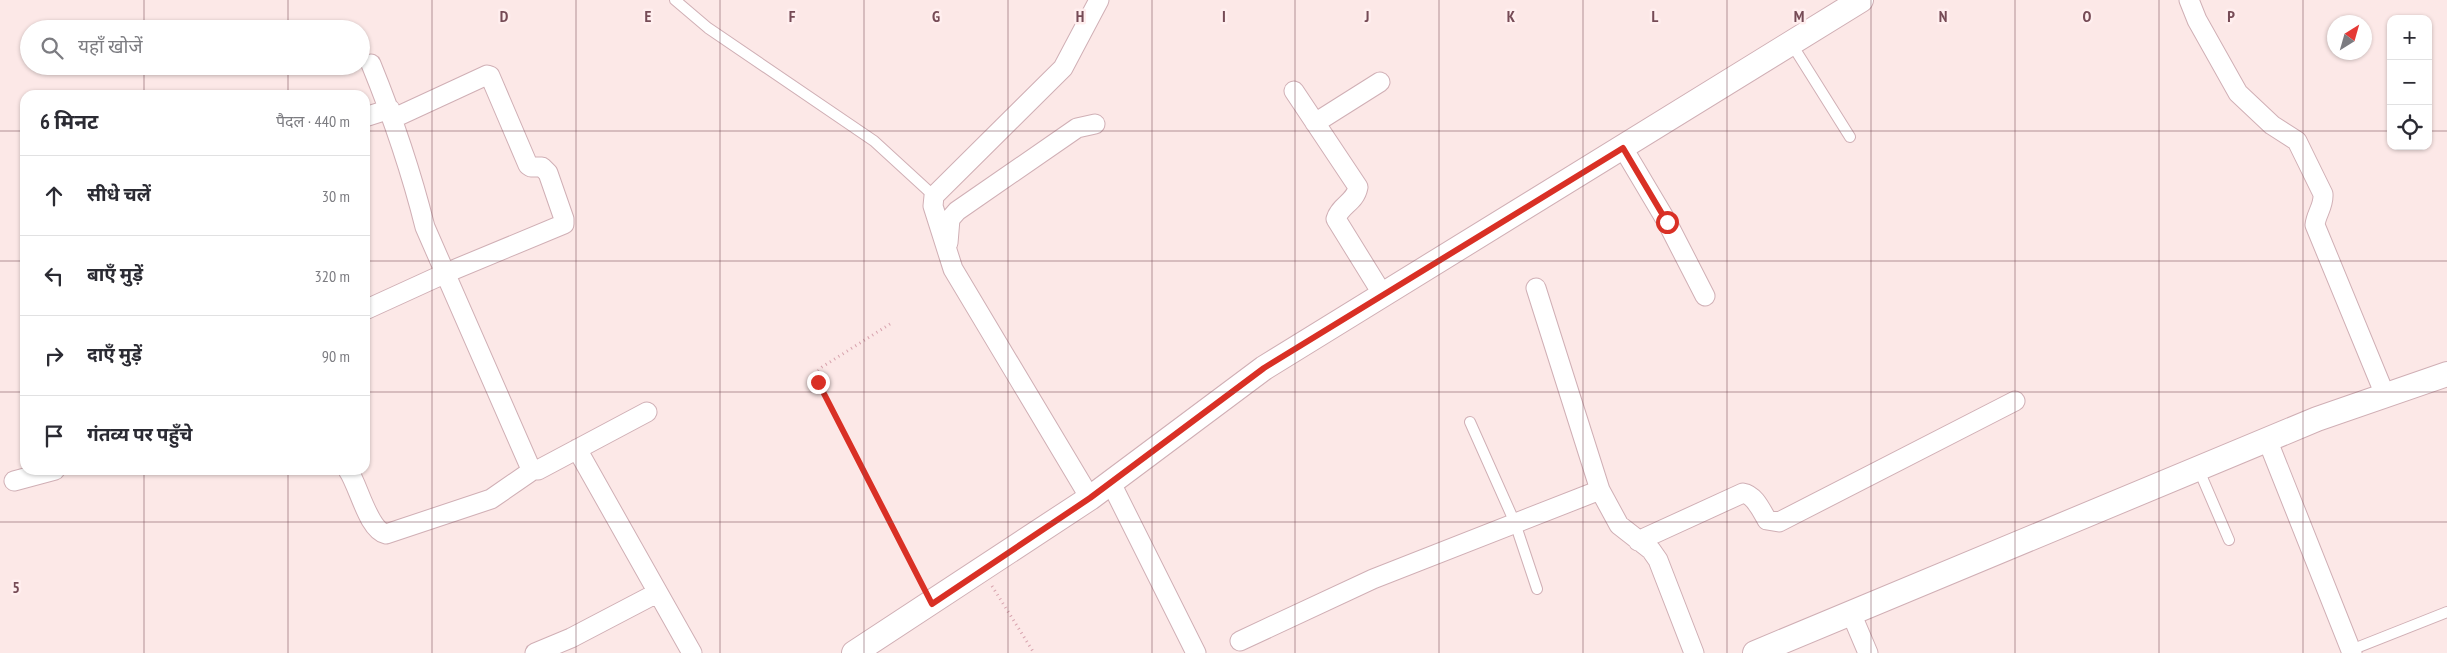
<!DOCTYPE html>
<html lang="hi">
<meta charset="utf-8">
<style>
body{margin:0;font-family:"PT Sans Narrow","Noto Sans Devanagari",sans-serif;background:#f2f2f3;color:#2b2b33}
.controls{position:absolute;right:15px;top:15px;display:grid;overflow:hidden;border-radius:10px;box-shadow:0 1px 4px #0004}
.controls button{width:45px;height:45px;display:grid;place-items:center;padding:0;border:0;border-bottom:1px solid #e1e1e2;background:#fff;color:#2b2b33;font:25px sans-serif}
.compass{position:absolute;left:2327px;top:15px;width:45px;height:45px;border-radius:50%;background:#fff;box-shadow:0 1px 4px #0004;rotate:37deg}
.stop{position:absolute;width:15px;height:15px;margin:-11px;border:4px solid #d93025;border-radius:50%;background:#fff}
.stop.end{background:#d93025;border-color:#fff;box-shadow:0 1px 5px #0008}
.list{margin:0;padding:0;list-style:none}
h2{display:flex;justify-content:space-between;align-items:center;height:65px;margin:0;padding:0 20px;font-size:21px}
h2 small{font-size:16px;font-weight:400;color:#7c7c81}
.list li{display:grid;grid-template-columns:32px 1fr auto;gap:15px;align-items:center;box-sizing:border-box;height:80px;padding:0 20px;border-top:1px solid #e1e1e2}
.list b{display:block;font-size:19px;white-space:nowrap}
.list em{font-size:16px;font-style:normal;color:#7c7c81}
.icon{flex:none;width:28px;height:28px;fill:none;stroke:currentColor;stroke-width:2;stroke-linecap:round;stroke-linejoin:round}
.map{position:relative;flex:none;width:2447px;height:653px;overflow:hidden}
.search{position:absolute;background:#fff;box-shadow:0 1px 4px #0004;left:20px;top:20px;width:350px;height:55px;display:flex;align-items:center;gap:12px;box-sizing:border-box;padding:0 18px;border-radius:28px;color:#7c7c81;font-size:19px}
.panel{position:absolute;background:#fff;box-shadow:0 1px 4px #0004;left:20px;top:90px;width:350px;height:385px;border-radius:15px}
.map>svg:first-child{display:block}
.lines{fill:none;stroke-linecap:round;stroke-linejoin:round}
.service-casing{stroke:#d0afb5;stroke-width:12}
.minor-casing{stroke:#d0afb5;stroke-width:21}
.tertiary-casing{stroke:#d0afb5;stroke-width:26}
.path{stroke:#d7a2ad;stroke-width:3;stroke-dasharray:1 4;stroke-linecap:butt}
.service{stroke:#fff;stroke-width:10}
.minor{stroke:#fff;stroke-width:19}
.tertiary{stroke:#fff;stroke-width:24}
.route{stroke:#d93025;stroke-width:6}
.grid{fill:none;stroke:#764b56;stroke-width:1;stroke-opacity:0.55}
.grid-label{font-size:16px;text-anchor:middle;font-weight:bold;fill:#764b56;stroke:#fee;stroke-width:5;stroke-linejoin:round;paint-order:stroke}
</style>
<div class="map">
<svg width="2447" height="653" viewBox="0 0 2447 653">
<rect width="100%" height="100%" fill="#fce8e7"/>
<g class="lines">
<g class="service-casing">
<path id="service" d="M675 0 708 28 874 141 934 196
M1791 43 1850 137
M1470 422 1515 523 1537 589
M2198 468 2229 540
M2351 650 2447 612"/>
</g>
<g class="minor-casing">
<path id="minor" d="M2189 0 2197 20 2238 93 2272 125 2297 141 2323 194C2324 206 2316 214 2315 225L2385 395
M371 64C393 118 411 171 425 227L530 467 538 470 647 412
M1294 91 1358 187C1355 203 1340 205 1336 219L1383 295
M365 117 390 109
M1315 123 1380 82
M1623 148 1667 222 1705 296
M948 243 950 219 957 211 1077 128 1095 124
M1536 288 1600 490 1619 525 1651 550 1658 560 1694 653
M365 310 446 273 564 224V219L548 173 542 167H531L528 165 490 76 487 75 394 118
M2267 439 2352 653
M577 449 692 653
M348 470C359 486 368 530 386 534L491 499 533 470
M14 481 55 470
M1111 483 1196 653
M1090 498 953 269 933 206 934 196 1063 68 1099 0
M1638 541 1743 493C1755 495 1761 510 1767 520L1779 522 2015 401
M1851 613 1868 653
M1240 641 1373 579 1600 490
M535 653 571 638 657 593"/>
</g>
<g class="tertiary-casing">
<path id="tertiary" d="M854 653 1090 498 1264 368 1861 0
M1755 653 2317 419 2447 374"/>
</g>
<path class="path" d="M890 324 822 367 816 373 818 382 923 586
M992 586 1034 653"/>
<use href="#service" class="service"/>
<use href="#minor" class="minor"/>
<use href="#tertiary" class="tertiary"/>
</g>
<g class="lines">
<path class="route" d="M818 382 932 604 1090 498 1264 368 1623 148 1667 222"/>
</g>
<path class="grid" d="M144 0V29M288 0V29M432 0V653M576 0V653M720 0V653M864 0V653M1008 0V653M1152 0V653M1295 0V653M1439 0V653M1583 0V653M1727 0V653M1871 0V653M2015 0V653M2159 0V653M2303 0V653M144 66V95M288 66V95M0 131H25M365 131H2391M2428 131H2447M0 261H25M365 261H2447M0 392H25M365 392H2447M144 470V653M288 470V653M0 522H2447"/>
<g class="grid-label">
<text x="504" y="22">D</text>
<text x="648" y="22">E</text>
<text x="792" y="22">F</text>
<text x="936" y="22">G</text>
<text x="1080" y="22">H</text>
<text x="1224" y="22">I</text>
<text x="1367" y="22">J</text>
<text x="1511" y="22">K</text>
<text x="1655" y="22">L</text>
<text x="1799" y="22">M</text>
<text x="1943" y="22">N</text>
<text x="2087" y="22">O</text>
<text x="2231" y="22">P</text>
<text x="16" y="593">5</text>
</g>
</svg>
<div class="controls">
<button>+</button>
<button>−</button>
<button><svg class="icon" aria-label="locate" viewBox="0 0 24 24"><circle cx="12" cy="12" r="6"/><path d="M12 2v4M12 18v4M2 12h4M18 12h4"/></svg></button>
</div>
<svg class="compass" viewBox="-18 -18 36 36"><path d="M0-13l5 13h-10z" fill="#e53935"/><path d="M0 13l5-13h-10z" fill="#7c7c81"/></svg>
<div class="stop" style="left:1667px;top:222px"></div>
<div class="stop end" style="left:818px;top:382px"></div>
<div class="search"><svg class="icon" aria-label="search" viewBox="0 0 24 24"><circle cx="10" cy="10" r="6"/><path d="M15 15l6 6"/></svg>यहाँ खोजें</div>
<section class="panel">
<h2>6 मिनट<small>पैदल · 440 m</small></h2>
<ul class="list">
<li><svg class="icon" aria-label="ahead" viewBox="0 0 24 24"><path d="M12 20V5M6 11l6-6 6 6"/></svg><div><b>सीधे चलें</b></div><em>30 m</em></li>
<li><svg class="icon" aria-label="left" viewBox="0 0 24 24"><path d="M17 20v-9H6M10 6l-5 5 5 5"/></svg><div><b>बाएँ मुड़ें</b></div><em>320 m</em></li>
<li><svg class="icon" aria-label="right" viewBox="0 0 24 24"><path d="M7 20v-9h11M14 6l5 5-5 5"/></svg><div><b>दाएँ मुड़ें</b></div><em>90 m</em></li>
<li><svg class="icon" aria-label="arrive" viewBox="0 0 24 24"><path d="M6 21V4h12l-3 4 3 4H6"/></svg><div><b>गंतव्य पर पहुँचे</b></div></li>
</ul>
</section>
</div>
